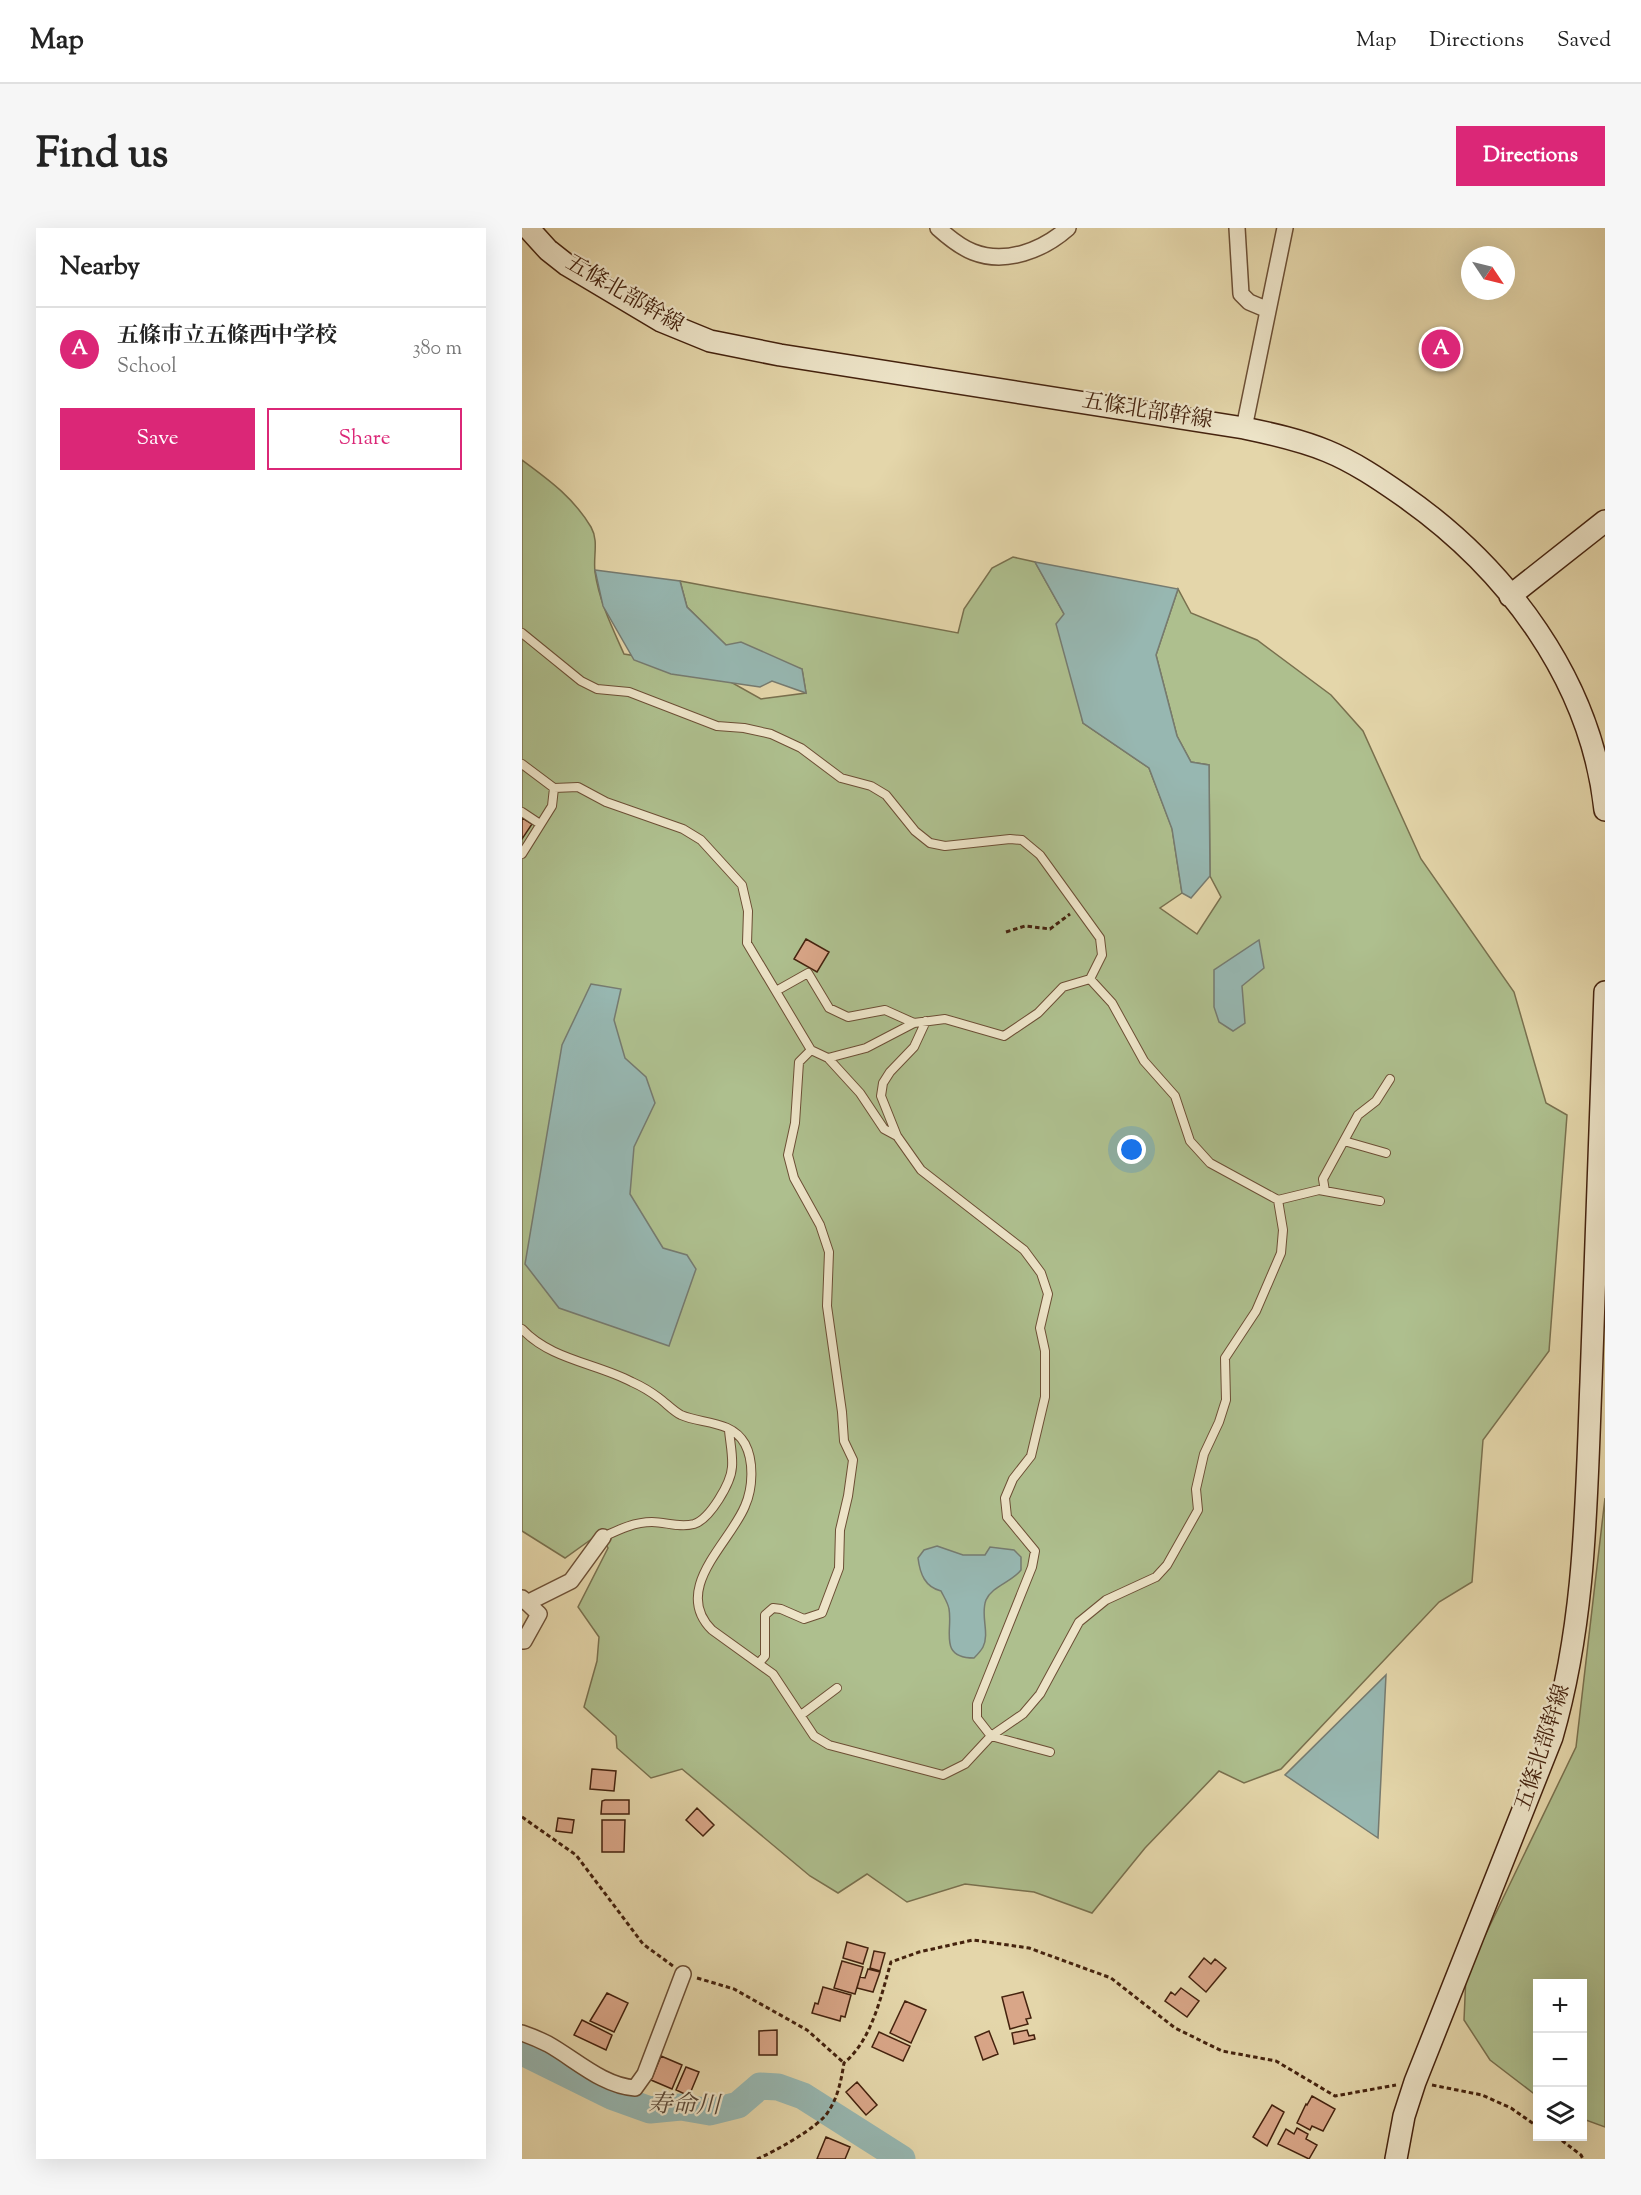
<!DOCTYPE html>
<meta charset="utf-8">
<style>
body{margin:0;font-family:"Sorts Mill Goudy","Noto Serif JP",serif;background:#f6f6f6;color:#222}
.controls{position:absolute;right:18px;bottom:18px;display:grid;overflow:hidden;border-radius:0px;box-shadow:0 6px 24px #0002}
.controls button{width:54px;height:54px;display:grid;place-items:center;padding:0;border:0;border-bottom:2px solid #e0e0e0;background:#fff;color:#222;font:30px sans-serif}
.compass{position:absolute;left:939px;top:18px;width:54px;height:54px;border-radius:50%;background:#fff;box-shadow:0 6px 24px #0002;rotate:125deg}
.you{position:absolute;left:610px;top:922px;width:21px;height:21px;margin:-15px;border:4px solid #fff;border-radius:50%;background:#1a73e8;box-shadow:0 0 0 9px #1a73e833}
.badge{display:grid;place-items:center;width:39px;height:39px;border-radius:50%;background:#db2777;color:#fff;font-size:20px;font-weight:700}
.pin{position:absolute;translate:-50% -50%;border:3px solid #fff;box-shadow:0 2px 6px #0006}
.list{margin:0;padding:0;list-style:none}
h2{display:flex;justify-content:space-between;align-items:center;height:78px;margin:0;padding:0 24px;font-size:26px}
h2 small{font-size:20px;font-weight:400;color:#767676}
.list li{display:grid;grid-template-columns:39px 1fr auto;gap:18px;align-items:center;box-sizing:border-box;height:84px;padding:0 24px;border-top:2px solid #e0e0e0}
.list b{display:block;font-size:22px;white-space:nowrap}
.list p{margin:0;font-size:20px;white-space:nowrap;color:#767676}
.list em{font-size:20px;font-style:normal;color:#767676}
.actions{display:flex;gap:12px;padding:18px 24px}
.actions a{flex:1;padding:14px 0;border:2px solid #db2777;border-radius:0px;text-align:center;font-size:21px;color:#db2777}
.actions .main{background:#db2777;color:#fff}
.icon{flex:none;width:33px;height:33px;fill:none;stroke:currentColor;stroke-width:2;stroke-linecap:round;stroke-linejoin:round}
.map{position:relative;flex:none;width:1083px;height:1931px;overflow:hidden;border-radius:0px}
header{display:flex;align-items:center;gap:36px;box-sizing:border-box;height:84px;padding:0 30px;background:#fff;border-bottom:2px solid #e0e0e0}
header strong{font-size:28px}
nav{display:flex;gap:33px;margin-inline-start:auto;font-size:21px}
.intro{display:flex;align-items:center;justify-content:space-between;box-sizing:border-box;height:144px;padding:0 36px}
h1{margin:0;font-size:42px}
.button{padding:15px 27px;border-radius:0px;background:#db2777;color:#fff;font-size:21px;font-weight:700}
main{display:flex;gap:36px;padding:0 36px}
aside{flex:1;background:#fff;border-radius:0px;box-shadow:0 6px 24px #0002}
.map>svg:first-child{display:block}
.green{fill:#aebf8e;stroke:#79704e;stroke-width:1.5}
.water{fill:#97b7b1;stroke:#767b70;stroke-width:1.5}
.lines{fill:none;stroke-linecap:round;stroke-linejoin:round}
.river{stroke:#97b7b1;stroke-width:27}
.building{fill:#d9a688;stroke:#44220e;stroke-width:1.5}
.lane-casing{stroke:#6c4f35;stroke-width:10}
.street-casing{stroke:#6c4f35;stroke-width:18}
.secondary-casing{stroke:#44220e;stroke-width:24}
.path{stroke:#44220e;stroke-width:3;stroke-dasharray:4.5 3;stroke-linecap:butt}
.lane{stroke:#ede4c8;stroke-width:8}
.street{stroke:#ede4c8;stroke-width:15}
.secondary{stroke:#ede4c8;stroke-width:21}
.labels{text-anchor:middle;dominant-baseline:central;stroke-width:4.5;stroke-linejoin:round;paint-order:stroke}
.street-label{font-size:22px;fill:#44220e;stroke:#ede4c8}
.water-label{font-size:24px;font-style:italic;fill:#594737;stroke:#ede4c8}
</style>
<header>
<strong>Map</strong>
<nav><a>Map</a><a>Directions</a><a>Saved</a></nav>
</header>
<div class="intro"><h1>Find us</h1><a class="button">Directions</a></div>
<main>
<aside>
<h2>Nearby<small></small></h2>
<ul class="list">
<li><span class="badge">A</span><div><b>五條市立五條西中学校</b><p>School</p></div><em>380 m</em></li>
</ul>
<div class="actions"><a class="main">Save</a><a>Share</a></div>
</aside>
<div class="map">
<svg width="1083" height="1931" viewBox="0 0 1083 1931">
<rect width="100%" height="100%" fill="#e4d6aa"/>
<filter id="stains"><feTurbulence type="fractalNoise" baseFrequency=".00333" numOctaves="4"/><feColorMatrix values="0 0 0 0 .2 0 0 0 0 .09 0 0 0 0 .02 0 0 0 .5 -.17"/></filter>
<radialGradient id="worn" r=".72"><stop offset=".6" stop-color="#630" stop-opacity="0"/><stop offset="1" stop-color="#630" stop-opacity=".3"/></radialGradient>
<path class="green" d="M0 232C27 252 51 269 69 299 77 313 71 328 73 344 77 373 90 399 102 426L182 439 239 471 284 465 280 441 204 417 165 379 158 353 436 405 442 381 470 340 491 329 513 334 542 386 561 495 627 540 650 600 660 665 638 680 675 706 699 669 688 648 687 537 669 534 655 508 634 427 656 361 669 385 735 412 809 467 841 503 899 631 992 764 1024 875 1045 887 1027 1123 961 1212 950 1354 917 1374 759 1541 722 1555 697 1543 623 1620 570 1685 512 1664 443 1656 385 1674 345 1646 316 1665 288 1648 160 1541 129 1550 95 1520 94 1508 62 1479 75 1433 77 1409 56 1379 86 1320 78 1305 43 1330 0 1303Z
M1083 1270V1899L1061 1891 1060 1756H1016L1015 1868 968 1832 942 1792 944 1747 1054 1519Z"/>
<path class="water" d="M513 334 656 361 634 427 655 508 669 534 687 537 688 648 669 670 660 665 650 601 627 540 561 495 534 396 542 386Z
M73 342 158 353 165 379 204 417 219 414 280 441 284 465 250 453 238 459 149 446 112 432 81 378Z
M737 712 742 740 720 758 723 795 711 803 697 794 692 779V742Z
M69 756 99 761 92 792 103 830 124 849 133 875 112 919 108 966 141 1020 165 1027 174 1041 147 1118 37 1080 3 1036 40 817Z
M415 1318 441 1327H463L468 1319 492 1322 499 1329V1342C490 1354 470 1358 464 1372 458 1387 468 1405 461 1419 459 1423 455 1427 452 1430 416 1430 431 1402 427 1381 426 1375 422 1369 419 1363 403 1359 398 1346 396 1330L402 1322Z
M864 1447 856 1610 763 1547Z"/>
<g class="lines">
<path class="river" d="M0 1824 89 1868 128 1882 159 1879 188 1884 216 1877 238 1858 256 1859 281 1868 380 1931"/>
</g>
<path class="building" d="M0 590 10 596 0 611Z
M284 711 307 724 295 744 272 731Z
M70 1541 94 1543 92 1563 68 1561Z
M83 1572H107V1586H79L80 1573Z
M175 1580 192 1597 181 1608 164 1592Z
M36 1590 52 1592 50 1605 34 1603Z
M80 1592H103L102 1624H80Z
M325 1714 346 1720 341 1736 321 1730Z
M352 1723 363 1725 358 1743 348 1740Z
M682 1730 689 1736 693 1731 704 1740 684 1764 667 1749Z
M320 1733 341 1739 333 1766 312 1760Z
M346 1741 358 1744 351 1764 335 1760 338 1749 343 1750Z
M301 1759 329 1767 323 1789 319 1788 318 1793 290 1785 293 1775 296 1776Z
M659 1760 677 1773 665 1789 643 1773 649 1764 653 1767Z
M501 1764 509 1790 504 1791 506 1796 488 1801 480 1769Z
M85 1765 106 1775 92 1804 68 1793Z
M383 1773 404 1782 389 1815 368 1805Z
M60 1792 90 1807 84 1822 52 1807Z
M255 1802V1827H237V1803Z
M505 1802 507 1808 512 1807 513 1811 492 1816 490 1805Z
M467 1803 476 1826 461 1832 453 1809Z
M357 1804 388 1818 381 1833 350 1819Z
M139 1828 160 1837 150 1861 129 1852Z
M164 1839 177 1844 167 1868 154 1862Z
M335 1854 355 1877 344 1887 324 1864Z
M790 1868 813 1881 801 1903 790 1898 788 1902 775 1895 784 1876 785 1877Z
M750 1877 762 1884 745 1918 731 1909Z
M775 1900 786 1906 784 1911 795 1917 787 1931 756 1916 764 1901 772 1906Z
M304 1909 328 1919 323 1931H295Z"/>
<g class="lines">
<g class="lane-casing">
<path id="lane" d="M0 405 59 453 75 461 107 464 195 498 222 500 249 506 279 520 319 550 349 558 364 567 393 603 408 615 423 618 488 611 500 612 518 627 578 710 580 727 568 751
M0 536 32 560 56 559 84 574 161 601 179 612 220 657 226 683 225 715 289 822 306 830 344 820 392 795 423 791 482 808 516 785 541 759 568 751 590 775 622 833 653 868 668 913 688 935 756 972 797 962 858 973
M0 584 18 596
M0 626 30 578 32 560
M254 763 286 745 307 780 326 789 363 782 392 795
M306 830 338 865 362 901 375 908 399 942 502 1022 519 1045 526 1066 518 1100 523 1123V1169L509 1228 491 1251 483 1270 485 1289 513 1323 510 1339 455 1476V1490L469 1508 528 1524
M375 908 359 868 361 855 368 844 392 819 404 793
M822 913 864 925
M803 963 801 951 836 887 854 873 868 851
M0 1101C29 1132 74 1135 110 1154 119 1158 129 1164 137 1170 144 1175 151 1183 159 1187 179 1196 210 1192 223 1216 232 1233 231 1260 223 1278 208 1315 149 1361 190 1402L251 1446 292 1508 307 1517 421 1547 443 1536 469 1508 501 1486 518 1466 557 1394 584 1372 634 1349 645 1337 676 1282 674 1261 682 1226 697 1194 704 1172 703 1130 734 1083 759 1025 761 1002 756 972
M81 1309C96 1302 112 1294 130 1294 144 1294 157 1300 172 1296 188 1291 209 1255 210 1239 211 1227 208 1214 207 1202
M237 1435 243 1428V1387L251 1380 259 1381 282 1391 300 1385 317 1340 318 1302 326 1268 331 1232 322 1213 320 1184 305 1078 307 1024 298 997 272 950 266 927 273 895 277 834 289 822
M279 1487 315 1460"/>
</g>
<g class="street-casing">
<path id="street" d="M416 0C426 9 438 19 451 24 484 37 521 22 546 0
M715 0 719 66 727 74 746 82
M722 200 763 0
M0 1370 17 1386 2 1413H0
M5 1375 49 1353 81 1309
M0 1805C9 1808 18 1812 26 1816 53 1831 81 1858 113 1860L123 1846 161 1746"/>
</g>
<g class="secondary-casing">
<path id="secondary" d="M6 0 26 22 45 37 139 93 188 113 258 127 722 200C751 206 778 212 805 223 832 234 857 251 880 267 985 340 1069 452 1083 582
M988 368 1083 293
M874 1931 882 1888 893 1854 1030 1509C1064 1391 1064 1276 1069 1154 1074 1024 1078 894 1083 764"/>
</g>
<path class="path" d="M484 704 503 698 528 701 548 686
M0 1589 54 1627 121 1716 151 1738
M175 1750 212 1761 285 1802 322 1835
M910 1857 960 1867 989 1880 1016 1899
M1034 1908 1059 1927 1061 1931
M235 1931C252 1924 297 1899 306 1884 316 1869 319 1853 322 1835 350 1812 359 1768 369 1734L397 1724 451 1712 507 1720 589 1750 653 1800 700 1823 754 1833 813 1868 874 1857"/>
<use href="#lane" class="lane"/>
<use href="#street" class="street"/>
<use href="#secondary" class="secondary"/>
</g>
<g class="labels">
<g class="street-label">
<text transform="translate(102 67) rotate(30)">五條北部幹線</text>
<text transform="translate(625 184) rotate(9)">五條北部幹線</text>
<text transform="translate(1022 1520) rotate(-72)">五條北部幹線</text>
</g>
<g class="water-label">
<text transform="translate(162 1878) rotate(1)">寿命川</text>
</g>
</g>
<rect width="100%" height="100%" filter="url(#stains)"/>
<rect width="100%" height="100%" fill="url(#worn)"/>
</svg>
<div class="controls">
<button>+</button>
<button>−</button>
<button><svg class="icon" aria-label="layers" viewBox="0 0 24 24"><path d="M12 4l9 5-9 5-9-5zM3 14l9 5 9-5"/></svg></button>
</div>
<svg class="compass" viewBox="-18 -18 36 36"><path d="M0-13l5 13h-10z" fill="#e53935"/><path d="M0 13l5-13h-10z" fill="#767676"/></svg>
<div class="you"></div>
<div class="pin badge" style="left:919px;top:121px">A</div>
</div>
</main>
